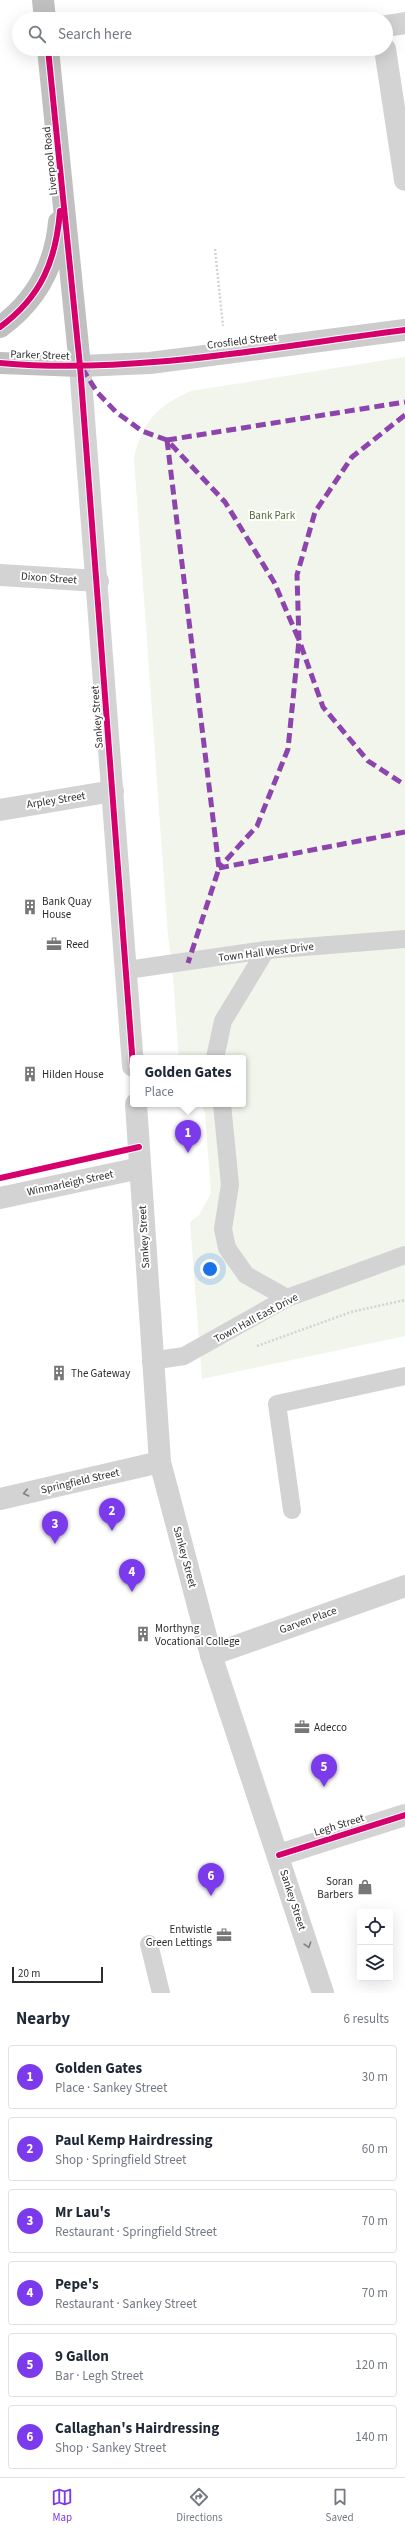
<!DOCTYPE html>
<html lang="en">
<head>
<meta charset="utf-8">
<style>
  :root { --surface:#fff; --page:#f2f2f3; --text:#1f2937; --muted:#747a83; --line:#e0e1e3; --accent:#7c3aed }
  body { margin:0; font-family:"Source Sans 3",sans-serif; background:var(--page); color:var(--text) }
  .controls { position:absolute; right:12px; bottom:12px; display:grid; overflow:hidden; border-radius:4px; box-shadow:0 4px 16px #0002 }
  .controls button { width:36px; height:36px; display:grid; place-items:center; padding:0; border:0; border-bottom:1px solid var(--line); background:var(--surface); color:var(--text); font:20px sans-serif }
  .scale { position:absolute; left:12px; bottom:10px; width:91px; box-sizing:border-box; padding-left:4px; border:2px solid #2e2e2e; border-top:0; font-size:11px; line-height:14px; white-space:nowrap; color:#2e2e2e; -webkit-text-stroke:3px #fff; paint-order:stroke }
  .you { position:absolute; left:210px; top:1269px; width:14px; height:14px; margin:-10px; border:3px solid #fff; border-radius:50%; background:#1a73e8; box-shadow:0 0 0 6px #1a73e833 }
  .badge { display:grid; place-items:center; width:26px; height:26px; border-radius:50%; background:var(--accent); color:#fff; font-size:13px; font-weight:700 }
  .pin { position:absolute; translate:-50% -33px; filter:drop-shadow(0 1px 2px #0008) }
  .pin::after { content:''; position:absolute; top:21px; width:14px; height:12px; background:inherit; clip-path:polygon(0 0,100% 0,50% 100%) }
  .popup { position:absolute; left:130px; top:1055px; width:116px; height:52px; box-sizing:border-box; display:grid; place-content:center; border-radius:4px; background:var(--surface); filter:drop-shadow(0 1px 3px #0005); font-size:13px; white-space:nowrap; color:var(--muted) }
  .popup b { font-size:15px; color:var(--text) }
  .popup::after { content:''; position:absolute; left:50%; top:100%; margin-left:-8px; border:8px solid transparent; border-top-color:var(--surface) }
  .list { margin:0; padding:0; list-style:none }
  h2 { display:flex; justify-content:space-between; align-items:center; height:52px; margin:0; padding:0 16px; font-size:17px }
  h2 small { font-size:13px; font-weight:400; color:var(--muted) }
  .list li { display:grid; grid-template-columns:26px 1fr auto; gap:12px; align-items:center; box-sizing:border-box; height:64px; margin:0 8px 8px; padding:0 8px; border:1px solid var(--line); border-radius:4px }
  .list b { display:block; font-size:15px; white-space:nowrap }
  .list p { margin:0; font-size:13px; white-space:nowrap; color:var(--muted) }
  .list em { font-size:13px; font-style:normal; color:var(--muted) }
  .icon { flex:none; width:22px; height:22px; fill:none; stroke:currentColor; stroke-width:2; stroke-linecap:round; stroke-linejoin:round }
  .map { position:relative; flex:none; width:405px; height:1993px; overflow:hidden }
  .search { position:absolute; background:var(--surface); box-shadow:0 4px 16px #0002; left:12px; right:12px; top:12px; height:44px; display:flex; align-items:center; gap:10px; box-sizing:border-box; padding:0 14px; border-radius:22px; color:var(--muted); font-size:15px }
  .sheet { height:484px; background:var(--surface) }
  nav { display:flex; justify-content:space-around; align-items:center; box-sizing:border-box; height:56px; border-top:1px solid var(--line); background:var(--surface); font-size:11px; color:var(--muted) }
  nav a { display:grid; justify-items:center; gap:2px }
  nav .on { color:var(--accent) }
  .map>svg:first-child { display:block }
  .park { fill:#f1f5eb }
  .lines { fill:none; stroke-linecap:round; stroke-linejoin:round }
  .path { stroke:#d3d3d3; stroke-width:2.5; stroke-dasharray:2 2; stroke-linecap:butt }
  .lane { stroke:#d3d3d3; stroke-width:18 }
  .street { stroke:#d3d3d3; stroke-width:22 }
  .secondary { stroke:#ccc; stroke-width:22 }
  .highway { stroke:#c0c0c0; stroke-width:22 }
  .quiet { stroke:#8e44ad; stroke-width:5; stroke-dasharray:10 5; stroke-linecap:butt }
  .cycleway-casing { stroke:#fff; stroke-width:8 }
  .cycleway { stroke:#d6006c; stroke-width:6 }
  .oneway { stroke:#808080 }
  .labels { text-anchor:middle; dominant-baseline:central; stroke-width:4; stroke-linejoin:round; paint-order:stroke }
  .street-label { font-size:11px; fill:#2e2e2e; stroke:#fff }
  .park-label { font-size:11px; fill:#546c39; stroke:#fff }
  .poi-label { font-size:11px; fill:#2e2e2e; stroke:#fff; text-anchor:start }
</style>
</head>
<body>
<div class="map">
<svg width="405" height="1993" viewBox="0 0 405 1993">
  <rect width="100%" height="100%" fill="#fff"/>
  <path class="park" d="M 405,357 L 405,1336 L 202,1379 L 190,1222 L 199,1215 L 211,1193 L 205,1113 L 201,1104 L 243,1104 L 243,1058 L 179,1058 C 175,1018 175,977 168,937 L 134,458 C 142,422 157,406 191,391 Z"/>
  <g class="lines">
    <g class="path">
      <path d="M 328,49 L 331,52"/>
      <path d="M 215,249 L 223,326"/>
      <path d="M 257,1346 L 351,1312 L 405,1300"/>
    </g>
    <g class="lane">
      <path d="M 127,970 L 266,950 L 405,939"/>
      <path d="M 215,1058 L 223,1021 L 266,950"/>
      <path d="M 222,1104 L 230,1185 L 223,1229 L 227,1248 L 246,1275 L 287,1298"/>
      <path d="M 151,1361 L 184,1356 L 287,1298 L 405,1255"/>
      <path d="M 292,1510 L 277,1404 L 405,1376"/>
      <path d="M 149,1944 L 161,1993"/>
    </g>
    <g class="street">
      <path d="M 386,26 L 405,23"/>
      <path d="M 385,49 L 405,180"/>
      <path d="M 80,366 L 133,1066"/>
      <path d="M 0,575 L 98,581"/>
      <path d="M 0,810 L 113,791"/>
      <path d="M 136,1104 L 160,1462 L 211,1655 L 323,1993"/>
      <path d="M 0,1198 L 140,1168"/>
      <path d="M 0,1499 L 160,1462"/>
      <path d="M 211,1655 L 405,1586"/>
      <path d="M 279,1855 L 405,1815"/>
    </g>
    <path class="secondary" d="M 80,366 L 150,363 L 405,330"/>
    <g class="highway">
      <path d="M 43,0 L 45,19"/>
      <path d="M 0,327 C 36,301 55,266 59,222"/>
      <path d="M 0,363 L 80,366 L 48,49"/>
    </g>
    <g class="quiet">
      <path d="M 82,368 L 97,392 L 116,412 L 142,431 L 167,440 L 225,502 L 274,582 L 299,640 L 288,749 L 257,826 L 219,868"/>
      <path d="M 405,415 L 352,457 L 315,512 L 297,575 L 299,640 L 323,707 L 368,761 L 405,785"/>
      <path d="M 167,440 L 219,868 L 188,963"/>
      <path d="M 167,440 L 405,402"/>
      <path d="M 219,868 L 405,832"/>
    </g>
    <g class="cycleway-casing">
      <g id="cycleway">
        <path d="M 48,49 L 80,366 L 133,1066"/>
        <path d="M 0,327 C 41,297 56,261 60,211"/>
        <path d="M 0,363 C 134,375 272,347 405,330"/>
        <path d="M 0,1178 L 139,1147"/>
        <path d="M 279,1855 L 405,1815"/>
      </g>
    </g>
    <use href="#cycleway" class="cycleway"/>
  </g>
  <defs><path id="oneway-chevron" d="M-2-3.5L2.5 0L-2 3.5" fill="none" stroke-width="1.6" stroke-linecap="round" stroke-linejoin="round"/></defs>
  <g class="oneway">
    <use href="#oneway-chevron" transform="translate(26 1493) rotate(167)"/>
    <use href="#oneway-chevron" transform="translate(308 1945) rotate(72)"/>
  </g>
  <defs>
    <g id="building-bare" transform="scale(1.2)"><path d="M-4-6H4V6H1V3H-1V6H-4ZM-2.5-4.3h1.7v1.8h-1.7ZM.8-4.3h1.7v1.8H.8ZM-2.5-1h1.7V.8h-1.7ZM.8-1h1.7V.8H.8Z" fill="#777" stroke="#fff" stroke-width="2.5" paint-order="stroke"/></g>
    <g id="office-bare" transform="scale(1.2)"><path d="M-6-3h4V-5.5h4V-3h4V5H-6ZM-1-4.5V-3h2v-1.5ZM-6 0V1H6V0Z" fill="#777" stroke="#fff" stroke-width="2.5" paint-order="stroke"/></g>
    <g id="shop-bare" transform="scale(1.2)"><path d="M-5-2.5h2.3a2.7 3.5 0 0 1 5.4 0H5L5.5 6h-11ZM-1.5-2.5h3a1.5 2.3 0 0 0-3 0Z" fill="#777" stroke="#fff" stroke-width="2.5" paint-order="stroke"/></g>
  </defs>
  <g fill-rule="evenodd">
    <use href="#building-bare" x="30" y="907"/>
    <use href="#office-bare" x="54" y="944"/>
    <use href="#building-bare" x="30" y="1074"/>
    <use href="#building-bare" x="59" y="1373"/>
    <use href="#building-bare" x="143" y="1634"/>
    <use href="#office-bare" x="302" y="1727"/>
    <use href="#shop-bare" x="365" y="1887"/>
    <use href="#office-bare" x="224" y="1935"/>
  </g>
  <g class="labels">
    <g class="street-label">
      <text transform="translate(50 161) rotate(-96)">Liverpool Road</text>
      <text transform="translate(242 341) rotate(-7)">Crosfield Street</text>
      <text transform="translate(40 355) rotate(2)">Parker Street</text>
      <text transform="translate(49 578) rotate(4)">Dixon Street</text>
      <text transform="translate(97 717) rotate(-94)">Sankey Street</text>
      <text transform="translate(56 800) rotate(-9)">Arpley Street</text>
      <text transform="translate(266 952) rotate(-7)">Town Hall West Drive</text>
      <text transform="translate(70 1183) rotate(-12)">Winmarleigh Street</text>
      <text transform="translate(144 1237) rotate(-93)">Sankey Street</text>
      <text transform="translate(256 1318) rotate(-28)">Town Hall East Drive</text>
      <text transform="translate(80 1481) rotate(-13)">Springfield Street</text>
      <text transform="translate(185 1557) rotate(75)">Sankey Street</text>
      <text transform="translate(308 1620) rotate(-20)">Garven Place</text>
      <text transform="translate(339 1825) rotate(-17)">Legh Street</text>
      <text transform="translate(293 1900) rotate(72)">Sankey Street</text>
    </g>
    <g class="park-label">
      <text x="272" y="515">Bank Park</text>
    </g>
    <g class="poi-label">
      <text x="42" y="901">Bank Quay<tspan x="42" dy="13">House</tspan></text>
      <text x="66" y="944">Reed</text>
      <text x="42" y="1074">Hilden House</text>
      <text x="71" y="1373">The Gateway</text>
      <text x="155" y="1628">Morthyng<tspan x="155" dy="13">Vocational College</tspan></text>
      <text x="314" y="1727">Adecco</text>
      <text x="353" y="1881" text-anchor="end">Soran<tspan x="353" dy="13">Barbers</tspan></text>
      <text x="212" y="1929" text-anchor="end">Entwistle<tspan x="212" dy="13">Green Lettings</tspan></text>
    </g>
  </g>
</svg>
<div class="controls">
<button><svg class="icon" aria-label="locate" viewBox="0 0 24 24"><circle cx="12" cy="12" r="6"/><path d="M12 2v4M12 18v4M2 12h4M18 12h4"/></svg></button>
<button><svg class="icon" aria-label="layers" viewBox="0 0 24 24"><path d="M12 4l9 5-9 5-9-5zM3 14l9 5 9-5"/></svg></button>
</div>
<div class="scale">20 m</div>
<div class="you"></div>
<div class="pin badge" style="left:188px;top:1153px">1</div>
<div class="popup"><b>Golden Gates</b>Place</div>
<div class="pin badge" style="left:112px;top:1531px">2</div>
<div class="pin badge" style="left:55px;top:1544px">3</div>
<div class="pin badge" style="left:132px;top:1592px">4</div>
<div class="pin badge" style="left:324px;top:1787px">5</div>
<div class="pin badge" style="left:211px;top:1896px">6</div>
<div class="search"><svg class="icon" aria-label="search" viewBox="0 0 24 24"><circle cx="10" cy="10" r="6"/><path d="M15 15l6 6"/></svg>Search here</div>
</div>
<section class="sheet">
<h2>Nearby<small>6 results</small></h2>
<ul class="list">
<li><span class="badge">1</span><div><b>Golden Gates</b><p>Place · Sankey Street</p></div><em>30 m</em></li>
<li><span class="badge">2</span><div><b>Paul Kemp Hairdressing</b><p>Shop · Springfield Street</p></div><em>60 m</em></li>
<li><span class="badge">3</span><div><b>Mr Lau's</b><p>Restaurant · Springfield Street</p></div><em>70 m</em></li>
<li><span class="badge">4</span><div><b>Pepe's</b><p>Restaurant · Sankey Street</p></div><em>70 m</em></li>
<li><span class="badge">5</span><div><b>9 Gallon</b><p>Bar · Legh Street</p></div><em>120 m</em></li>
<li><span class="badge">6</span><div><b>Callaghan's Hairdressing</b><p>Shop · Sankey Street</p></div><em>140 m</em></li>
</ul>
</section>
<nav>
<a class="on"><svg class="icon" aria-label="map" viewBox="0 0 24 24"><path d="M3 6l6-2 6 2 6-2v14l-6 2-6-2-6 2zM9 4v14M15 6v14"/></svg>Map</a>
<a><svg class="icon" aria-label="directions" viewBox="0 0 24 24"><path d="M12 3l9 9-9 9-9-9zM9 14v-3h6M13 9l2 2-2 2"/></svg>Directions</a>
<a><svg class="icon" aria-label="saved" viewBox="0 0 24 24"><path d="M7 4h10v16l-5-4-5 4z"/></svg>Saved</a>
</nav>
</body>
</html>
